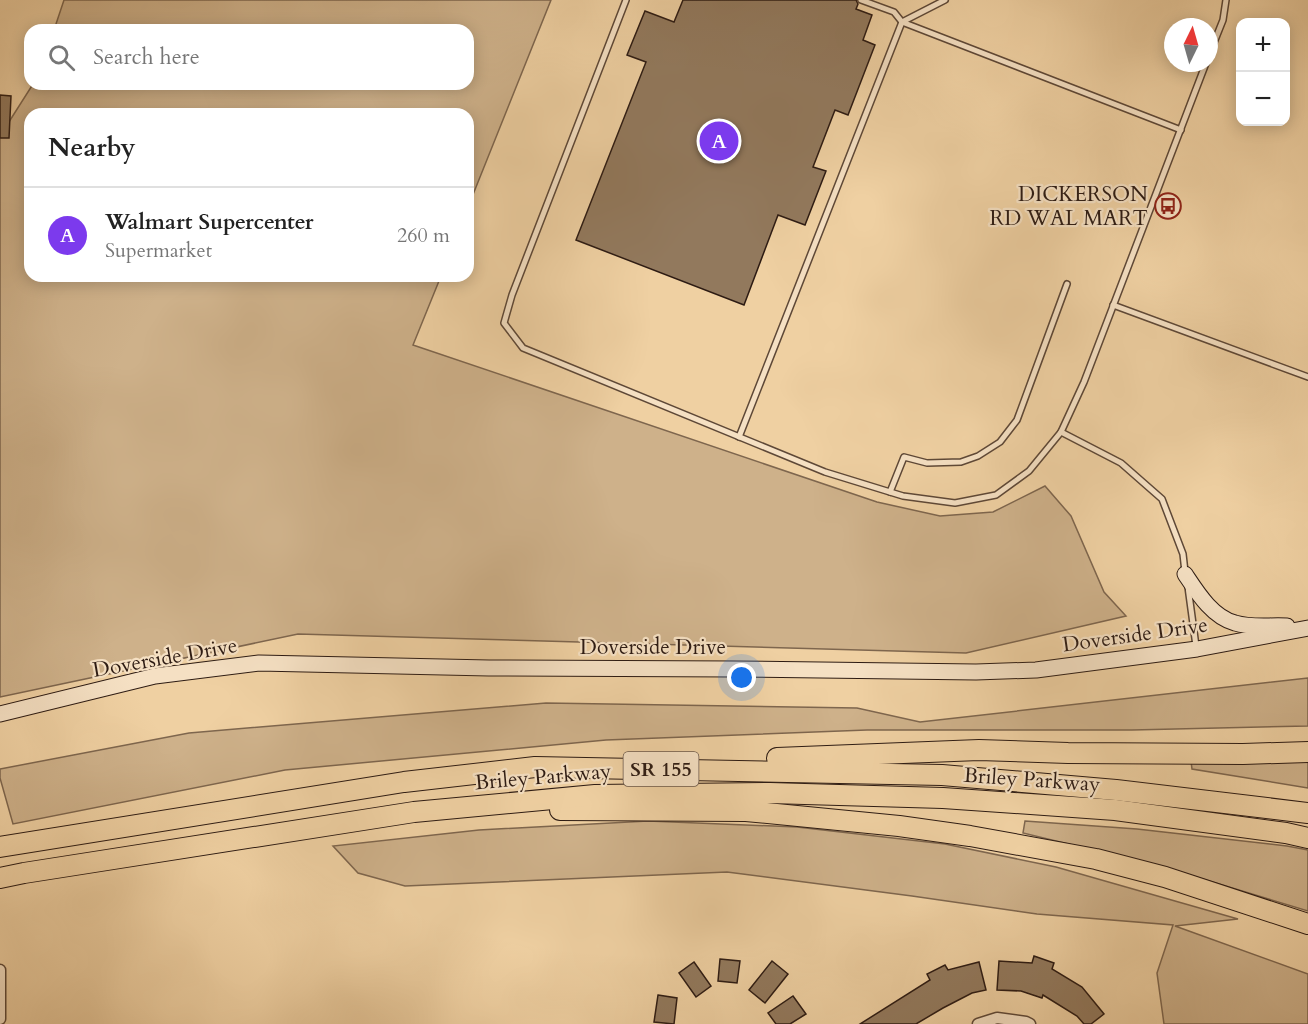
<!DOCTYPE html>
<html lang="en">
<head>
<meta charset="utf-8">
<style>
  :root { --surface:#fff; --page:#f6f6f6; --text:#222; --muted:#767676; --line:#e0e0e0; --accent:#7c3aed }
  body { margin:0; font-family:Cardo,serif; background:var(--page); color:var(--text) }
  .controls { position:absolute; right:18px; top:18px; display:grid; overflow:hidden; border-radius:12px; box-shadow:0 3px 15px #0003 }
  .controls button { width:54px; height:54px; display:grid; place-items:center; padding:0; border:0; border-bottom:2px solid var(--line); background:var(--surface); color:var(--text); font:30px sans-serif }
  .compass { position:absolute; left:1164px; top:18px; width:54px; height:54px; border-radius:50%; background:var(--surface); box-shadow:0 3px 15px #0003; rotate:5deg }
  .you { position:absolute; left:742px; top:678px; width:21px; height:21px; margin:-15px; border:4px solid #fff; border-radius:50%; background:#1a73e8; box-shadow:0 0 0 9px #1a73e833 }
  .badge { display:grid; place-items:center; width:39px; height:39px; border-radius:50%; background:var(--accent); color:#fff; font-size:20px; font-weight:700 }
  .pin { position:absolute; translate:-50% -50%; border:3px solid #fff; box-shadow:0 2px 6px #0006 }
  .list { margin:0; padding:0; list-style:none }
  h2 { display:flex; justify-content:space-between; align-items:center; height:78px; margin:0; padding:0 24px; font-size:26px }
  h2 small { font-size:20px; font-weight:400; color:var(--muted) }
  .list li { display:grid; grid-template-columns:39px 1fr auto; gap:18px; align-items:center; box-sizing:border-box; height:96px; padding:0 24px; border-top:2px solid var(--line) }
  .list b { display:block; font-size:22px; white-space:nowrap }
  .list p { margin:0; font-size:20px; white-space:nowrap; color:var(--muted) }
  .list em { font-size:20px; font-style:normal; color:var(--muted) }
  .icon { flex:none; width:33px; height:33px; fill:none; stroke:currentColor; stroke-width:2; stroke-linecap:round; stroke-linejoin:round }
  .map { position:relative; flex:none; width:1308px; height:1024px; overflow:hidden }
  .search { position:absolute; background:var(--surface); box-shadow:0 3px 15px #0003; left:24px; top:24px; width:450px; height:66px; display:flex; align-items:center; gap:15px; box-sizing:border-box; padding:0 21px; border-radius:18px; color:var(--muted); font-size:22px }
  .panel { position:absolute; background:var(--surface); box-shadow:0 3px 15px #0003; left:24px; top:108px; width:450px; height:174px; border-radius:18px }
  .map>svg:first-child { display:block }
  .green { fill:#ceb18a; stroke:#7e664e; stroke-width:1.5 }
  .building { fill:#92795d; stroke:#2d1b13; stroke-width:1.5 }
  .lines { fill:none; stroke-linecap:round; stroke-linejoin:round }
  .lane-casing { stroke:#5e4837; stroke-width:8 }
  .street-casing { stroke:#5e4837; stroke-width:13 }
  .secondary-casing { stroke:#2d1b13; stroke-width:17 }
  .highway-casing { stroke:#2d1b13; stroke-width:22 }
  .lane { stroke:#f5e0c3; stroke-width:5 }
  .street { stroke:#f5e0c3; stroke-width:10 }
  .secondary { stroke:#f5e0c3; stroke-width:15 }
  .highway { stroke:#efd0a2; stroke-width:20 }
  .labels { text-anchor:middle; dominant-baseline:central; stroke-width:4.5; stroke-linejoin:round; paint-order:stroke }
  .shield { fill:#f5e0c3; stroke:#695648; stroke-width:1.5 }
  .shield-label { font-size:20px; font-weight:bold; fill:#2d1b13 }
  .poi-label { font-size:21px; fill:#2d1b13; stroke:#f5e0c3; text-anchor:end }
  .street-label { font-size:21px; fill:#2d1b13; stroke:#f5e0c3 }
</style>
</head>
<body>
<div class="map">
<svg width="1308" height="1024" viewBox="0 0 1308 1024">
  <rect width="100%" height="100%" fill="#efd0a2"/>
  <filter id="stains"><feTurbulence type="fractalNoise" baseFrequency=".00333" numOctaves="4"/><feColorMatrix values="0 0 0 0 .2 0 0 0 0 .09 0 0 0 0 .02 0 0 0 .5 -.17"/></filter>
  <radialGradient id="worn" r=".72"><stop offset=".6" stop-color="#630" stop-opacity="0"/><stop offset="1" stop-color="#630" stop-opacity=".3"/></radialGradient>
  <g class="green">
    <path d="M 64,0 L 551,0 L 468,207 L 468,114 L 30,114 L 30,276 L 441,276 L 413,345 L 877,502 L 940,516 L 993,512 L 1045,486 L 1071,516 L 1104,592 L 1126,616 L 966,653 L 298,634 L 0,697 L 0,136 L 33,84 L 468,84 L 468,30 L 54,30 Z"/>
    <path d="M 1308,678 L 1308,726 L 1132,730 L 867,730 L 606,740 L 285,770 L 13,824 L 0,778 L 0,769 L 189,733 L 546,703 L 857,708 L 920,722 Z"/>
    <path d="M 1308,760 L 1308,788 L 1192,769 L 1191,761 Z"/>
    <path d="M 648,821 L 797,827 L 945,844 L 1056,867 L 1238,919 L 1175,926 L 1308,974 L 1308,1024 L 1164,1024 L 1157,973 L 1173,925 L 1037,914 L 912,896 L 727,872 L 405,886 L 358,873 L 333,846 L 479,830 Z"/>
    <path d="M 1025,821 L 1137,829 L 1287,846 L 1308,850 L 1308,911 L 1163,867 L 1023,833 Z"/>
  </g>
  <g class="building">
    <path d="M 683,0 L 856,0 L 858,4 L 856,9 L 872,15 L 863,40 L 875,45 L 848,115 L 835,110 L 813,167 L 826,171 L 805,225 L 778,215 L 744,305 L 576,240 L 646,62 L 627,55 L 645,11 L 674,22 Z"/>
    <path d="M 0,95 L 11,96 L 9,138 L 0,138 Z"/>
    <path d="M 1034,956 L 1054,963 L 1052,969 L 1082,987 L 1104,1014 L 1091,1024 L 1084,1024 L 1077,1016 L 1043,995 L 1042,998 L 1021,991 L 997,990 L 999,961 L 1032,963 Z"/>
    <path d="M 720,959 L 740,961 L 737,983 L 718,981 Z"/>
    <path d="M 772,961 L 788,974 L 765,1003 L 749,990 Z"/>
    <path d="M 694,962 L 711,986 L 696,997 L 679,973 Z"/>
    <path d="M 979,962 L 986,990 L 972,993 L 943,1008 L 916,1024 L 860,1024 L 930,980 L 927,974 L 945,965 L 948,970 Z"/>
    <path d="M 658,995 L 677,998 L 674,1024 L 654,1022 Z"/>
    <path d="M 793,996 L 806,1014 L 790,1024 L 776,1024 L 768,1013 Z"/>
  </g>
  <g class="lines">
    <g class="lane-casing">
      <g id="lane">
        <path d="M 626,0 L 512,295 L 504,323 L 523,348 L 825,472 L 903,496 L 955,503 L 996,495 L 1029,471 L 1061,432 L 1084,382 L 1206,63"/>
        <path d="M 861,0 L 894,12 L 902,22 L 1181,130"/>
        <path d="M 1209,55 L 1223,20 L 1226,0"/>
        <path d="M 1113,305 L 1308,377"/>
        <path d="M 1061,432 L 1121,463 L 1162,499 L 1183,554 L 1185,572"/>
        <path d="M 739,437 L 902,22 L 945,0"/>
        <path d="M 890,492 L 904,457 L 927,463 L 961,462 L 978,456 L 1000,442 L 1017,420 L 1067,284"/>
        <path d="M 1188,587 L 1196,646"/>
      </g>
    </g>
    <g class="street-casing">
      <g id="street">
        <path d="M 0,970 L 0,1019"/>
        <path d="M 978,1024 L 997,1018 L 1026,1022 L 1030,1024"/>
      </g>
    </g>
    <g class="secondary-casing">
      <g id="secondary">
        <path d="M 1185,574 C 1197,592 1212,617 1235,623 C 1251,628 1270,625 1287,626"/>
        <path d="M 0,714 L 155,676 L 259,663 L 489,668 L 734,669 L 976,672 L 1036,670 L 1197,649 L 1308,628"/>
      </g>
    </g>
    <g class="highway-casing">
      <g id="highway">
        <path d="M 777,758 L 979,750 L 1068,753 L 1243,754 L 1308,752"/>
        <path d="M 560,810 L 746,811 L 899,826 L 970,836 L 1096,859 L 1165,877 L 1308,924"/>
        <path d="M 0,847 L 404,782 L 535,767 L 942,775 L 1116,790 L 1308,813"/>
        <path d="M 0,878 L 24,873 L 414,812 L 595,795 L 770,793 L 943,798 L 1115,810 L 1286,833 L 1308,838"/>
      </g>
    </g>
    <use href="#lane" class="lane"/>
    <use href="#street" class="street"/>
    <use href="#secondary" class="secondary"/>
    <use href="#highway" class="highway"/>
  </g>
  <defs>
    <g id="bus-ring" transform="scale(1.35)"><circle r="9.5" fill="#f5e0c3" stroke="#8f2418" stroke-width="1.5"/><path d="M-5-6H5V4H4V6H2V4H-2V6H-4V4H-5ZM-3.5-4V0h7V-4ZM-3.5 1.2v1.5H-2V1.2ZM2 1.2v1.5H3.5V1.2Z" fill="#8f2418"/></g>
  </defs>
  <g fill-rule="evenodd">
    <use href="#bus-ring" x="1168" y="206"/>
  </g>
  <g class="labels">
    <rect class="shield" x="623.5" y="752" width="75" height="34" rx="4.5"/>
    <g class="shield-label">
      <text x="661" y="769">SR 155</text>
    </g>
    <g class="poi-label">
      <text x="1148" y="194">DICKERSON<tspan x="1148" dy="24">RD WAL MART</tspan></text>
    </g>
    <g class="street-label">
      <text transform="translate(1135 635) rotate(-8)">Doverside Drive</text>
      <text x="653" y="647">Doverside Drive</text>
      <text transform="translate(165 658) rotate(-10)">Doverside Drive</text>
      <text transform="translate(543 777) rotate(-5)">Briley Parkway</text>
      <text transform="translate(1032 780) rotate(4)">Briley Parkway</text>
    </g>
  </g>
  <rect width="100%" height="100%" filter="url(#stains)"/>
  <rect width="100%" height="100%" fill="url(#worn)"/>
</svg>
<div class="controls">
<button>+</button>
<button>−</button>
</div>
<svg class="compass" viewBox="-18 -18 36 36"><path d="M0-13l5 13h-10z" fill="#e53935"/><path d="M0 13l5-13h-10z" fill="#767676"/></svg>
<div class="you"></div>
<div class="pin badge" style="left:719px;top:141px">A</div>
<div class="search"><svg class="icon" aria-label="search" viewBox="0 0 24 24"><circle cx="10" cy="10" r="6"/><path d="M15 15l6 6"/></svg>Search here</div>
<section class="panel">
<h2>Nearby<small></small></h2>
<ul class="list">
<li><span class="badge">A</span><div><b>Walmart Supercenter</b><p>Supermarket</p></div><em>260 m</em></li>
</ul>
</section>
</div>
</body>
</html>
